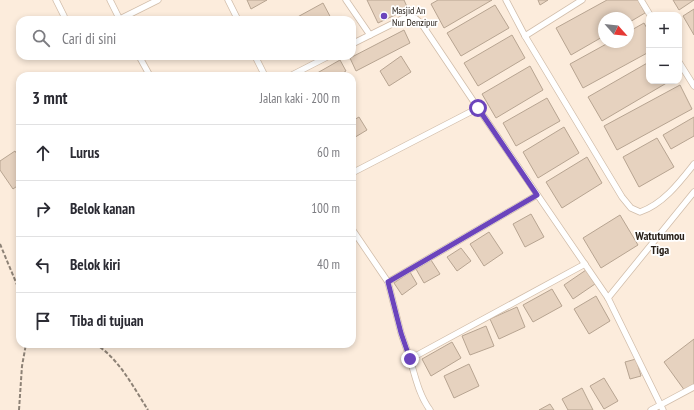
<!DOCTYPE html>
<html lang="id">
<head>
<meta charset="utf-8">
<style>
  :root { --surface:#fff; --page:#f2f2f3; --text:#2b2b33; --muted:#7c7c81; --line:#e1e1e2 }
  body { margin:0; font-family:"PT Sans Narrow",sans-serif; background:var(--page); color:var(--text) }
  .controls { position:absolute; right:12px; top:12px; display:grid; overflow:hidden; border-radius:8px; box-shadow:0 2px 6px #0003 }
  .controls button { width:36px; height:36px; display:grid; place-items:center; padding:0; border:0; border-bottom:1px solid var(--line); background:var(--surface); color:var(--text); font:20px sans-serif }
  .compass { position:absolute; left:598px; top:12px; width:36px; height:36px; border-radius:50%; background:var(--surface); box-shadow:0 2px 6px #0003; rotate:117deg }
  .stop { position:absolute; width:12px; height:12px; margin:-9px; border:3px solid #6b44bc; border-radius:50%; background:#fff }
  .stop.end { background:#6b44bc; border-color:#fff; box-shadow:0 1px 4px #0008 }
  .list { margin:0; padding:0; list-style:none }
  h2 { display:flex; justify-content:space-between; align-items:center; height:52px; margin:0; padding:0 16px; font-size:17px }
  h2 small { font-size:13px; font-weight:400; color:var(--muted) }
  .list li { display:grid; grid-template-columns:26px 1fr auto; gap:12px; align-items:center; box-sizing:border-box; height:56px; padding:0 16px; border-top:1px solid var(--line) }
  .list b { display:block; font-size:15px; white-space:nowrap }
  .list em { font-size:13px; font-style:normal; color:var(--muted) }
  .icon { flex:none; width:22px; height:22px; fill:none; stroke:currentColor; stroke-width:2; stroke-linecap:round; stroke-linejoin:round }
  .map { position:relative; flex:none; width:694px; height:410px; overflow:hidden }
  .search { position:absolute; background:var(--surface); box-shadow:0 2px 6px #0003; left:16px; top:16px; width:340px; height:44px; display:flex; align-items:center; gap:10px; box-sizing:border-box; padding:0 14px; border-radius:12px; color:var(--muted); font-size:15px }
  .panel { position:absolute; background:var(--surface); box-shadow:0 2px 6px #0003; left:16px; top:72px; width:340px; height:276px; border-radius:12px }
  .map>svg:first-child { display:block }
  .building { fill:#e6d2bf; stroke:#b7a491 }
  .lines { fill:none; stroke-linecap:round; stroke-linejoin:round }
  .service-casing { stroke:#d1bdaa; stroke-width:7 }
  .path { stroke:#8d8276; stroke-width:2; stroke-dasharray:4 2; stroke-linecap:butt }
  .service { stroke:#fff; stroke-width:5.5 }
  .route { stroke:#6b44bc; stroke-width:5 }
  .poi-dot { fill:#6b44bc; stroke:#fff; stroke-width:1.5 }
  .labels { text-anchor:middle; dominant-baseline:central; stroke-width:3.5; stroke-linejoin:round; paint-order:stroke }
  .poi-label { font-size:10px; fill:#282019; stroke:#fff; text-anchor:start }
  .quarter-label { font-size:12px; font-weight:bold; fill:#282019; stroke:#fff }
</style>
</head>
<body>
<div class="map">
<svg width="694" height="410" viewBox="0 0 694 410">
  <rect width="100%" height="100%" fill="#fcecdc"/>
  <g class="building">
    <path d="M 247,0 L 267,0 L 251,9 Z"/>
    <path d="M 367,0 L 404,0 L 408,9 L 378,23 Z"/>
    <path d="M 438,0 L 492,0 L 444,28 L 431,4 Z"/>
    <path d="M 538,0 L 548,0 L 540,5 Z"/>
    <path d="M 607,0 L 638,0 L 645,13 L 628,23 L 628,18 L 604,18 L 604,36 L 571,55 L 556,28 Z"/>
    <path d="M 673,0 L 694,0 L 679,10 Z"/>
    <path d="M 323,3 L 332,20 L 292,20 Z"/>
    <path d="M 495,5 L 509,28 L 461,56 L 447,33 Z"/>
    <path d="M 694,9 L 694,35 L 683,16 Z"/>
    <path d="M 644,23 L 649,32 L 649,52 L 583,88 L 570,64 L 610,42 L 628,42 L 628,32 Z"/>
    <path d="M 404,30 L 410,43 L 356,71 L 350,58 Z"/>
    <path d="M 512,35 L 525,58 L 478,86 L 464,63 Z"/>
    <path d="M 401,56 L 411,72 L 389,86 L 380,71 Z"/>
    <path d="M 340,60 L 346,71 L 338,76 L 312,76 Z"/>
    <path d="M 649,62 L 649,81 L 670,81 L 602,121 L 588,97 Z"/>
    <path d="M 530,66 L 543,90 L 496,118 L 482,94 Z"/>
    <path d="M 680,85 L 692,109 L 617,150 L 604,126 Z"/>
    <path d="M 547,98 L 560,121 L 516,146 L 503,123 Z"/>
    <path d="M 359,117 L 367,130 L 352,139 L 352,121 Z"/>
    <path d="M 694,117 L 694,136 L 671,149 L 663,135 Z"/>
    <path d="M 564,127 L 579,153 L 538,178 L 523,152 Z"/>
    <path d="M 657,138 L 674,167 L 639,187 L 623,157 Z"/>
    <path d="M 15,151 L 20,159 L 20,184 L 13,189 L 0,170 L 0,161 Z"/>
    <path d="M 587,157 L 602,183 L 562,208 L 546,182 Z"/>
    <path d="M 531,214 L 544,237 L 525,247 L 513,224 Z"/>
    <path d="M 620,215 L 638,245 L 601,268 L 583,238 Z"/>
    <path d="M 489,232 L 503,253 L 484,266 L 470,244 Z"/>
    <path d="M 461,248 L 471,261 L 457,271 L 447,257 Z"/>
    <path d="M 431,260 L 440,274 L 424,283 L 416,269 Z"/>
    <path d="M 586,270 L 595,284 L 573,299 L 564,285 Z"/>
    <path d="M 410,272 L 417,284 L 402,295 L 394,283 Z"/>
    <path d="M 552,289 L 562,306 L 533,322 L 523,305 Z"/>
    <path d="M 596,296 L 610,321 L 589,334 L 574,309 Z"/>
    <path d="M 517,307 L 525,327 L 499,339 L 490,319 Z"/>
    <path d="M 486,326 L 494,346 L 470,355 L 462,336 Z"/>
    <path d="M 694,339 L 694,385 L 685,391 L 664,362 Z"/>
    <path d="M 452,342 L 461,358 L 431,376 L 422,359 Z"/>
    <path d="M 636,359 L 641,376 L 630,379 L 625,362 Z"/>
    <path d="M 469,364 L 479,386 L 454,398 L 444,376 Z"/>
    <path d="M 604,378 L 618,401 L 604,409 L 590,386 Z"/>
    <path d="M 582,388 L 593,410 L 568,410 L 562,399 Z"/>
    <path d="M 550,404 L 554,410 L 539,410 Z"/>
  </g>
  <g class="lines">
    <g class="service-casing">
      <g id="service">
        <path d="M 56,0 L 64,16"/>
        <path d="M 110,0 L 120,20"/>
        <path d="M 228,0 L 238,20"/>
        <path d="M 346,0 L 370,35"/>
        <path d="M 506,0 L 525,36 L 622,197 L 631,208 L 640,212 C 663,204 679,183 694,164"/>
        <path d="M 641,0 L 650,15"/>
        <path d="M 120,19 L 158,0"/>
        <path d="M 525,36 L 582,0"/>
        <path d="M 352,44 L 406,17 L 415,18 L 421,23 L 478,108 L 608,298 L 663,410"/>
        <path d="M 139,56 L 150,76"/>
        <path d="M 255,56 L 265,76"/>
        <path d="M 679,62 L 694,86"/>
        <path d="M 290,76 L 329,56"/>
        <path d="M 352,173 L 478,108"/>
        <path d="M 352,229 L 388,282 L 401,333 L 410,359 L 585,264"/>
        <path d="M 388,282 L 537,195"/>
        <path d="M 608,298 L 694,192"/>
        <path d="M 410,359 C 415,376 419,395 430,410"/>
        <path d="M 651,410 L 694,387"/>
      </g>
    </g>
    <g class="path">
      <path d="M 0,244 L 20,292"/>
      <path d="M 95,344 C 118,357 134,388 148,410"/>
      <path d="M 19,410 L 22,366 L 26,344"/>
    </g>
    <use href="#service" class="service"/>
  </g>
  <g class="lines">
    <path class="route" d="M 410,359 L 401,333 L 388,282 L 537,195 L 478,108"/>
  </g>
  <circle class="poi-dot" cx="384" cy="16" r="4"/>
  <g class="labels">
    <g class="poi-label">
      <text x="392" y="10">Masjid An<tspan x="392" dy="12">Nur Denzipur</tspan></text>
    </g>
    <g class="quarter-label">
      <text x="660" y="235">Watutumou<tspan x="660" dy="14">Tiga</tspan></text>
    </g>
  </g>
</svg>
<div class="controls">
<button>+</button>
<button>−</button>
</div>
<svg class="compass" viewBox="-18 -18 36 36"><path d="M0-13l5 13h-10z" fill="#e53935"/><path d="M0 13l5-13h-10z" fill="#7c7c81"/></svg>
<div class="stop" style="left:478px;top:108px"></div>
<div class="stop end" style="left:410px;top:359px"></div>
<div class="search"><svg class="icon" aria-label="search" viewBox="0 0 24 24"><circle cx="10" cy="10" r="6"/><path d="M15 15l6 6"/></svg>Cari di sini</div>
<section class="panel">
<h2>3 mnt<small>Jalan kaki · 200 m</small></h2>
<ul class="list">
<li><svg class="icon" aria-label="ahead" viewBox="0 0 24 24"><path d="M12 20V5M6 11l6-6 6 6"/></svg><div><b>Lurus</b></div><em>60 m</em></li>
<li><svg class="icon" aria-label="right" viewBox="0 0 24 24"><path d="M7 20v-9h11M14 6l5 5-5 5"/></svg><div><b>Belok kanan</b></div><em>100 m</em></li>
<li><svg class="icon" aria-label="left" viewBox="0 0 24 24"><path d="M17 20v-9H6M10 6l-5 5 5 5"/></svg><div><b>Belok kiri</b></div><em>40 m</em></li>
<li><svg class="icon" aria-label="arrive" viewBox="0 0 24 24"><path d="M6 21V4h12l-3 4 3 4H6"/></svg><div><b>Tiba di tujuan</b></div></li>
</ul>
</section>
</div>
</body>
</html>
